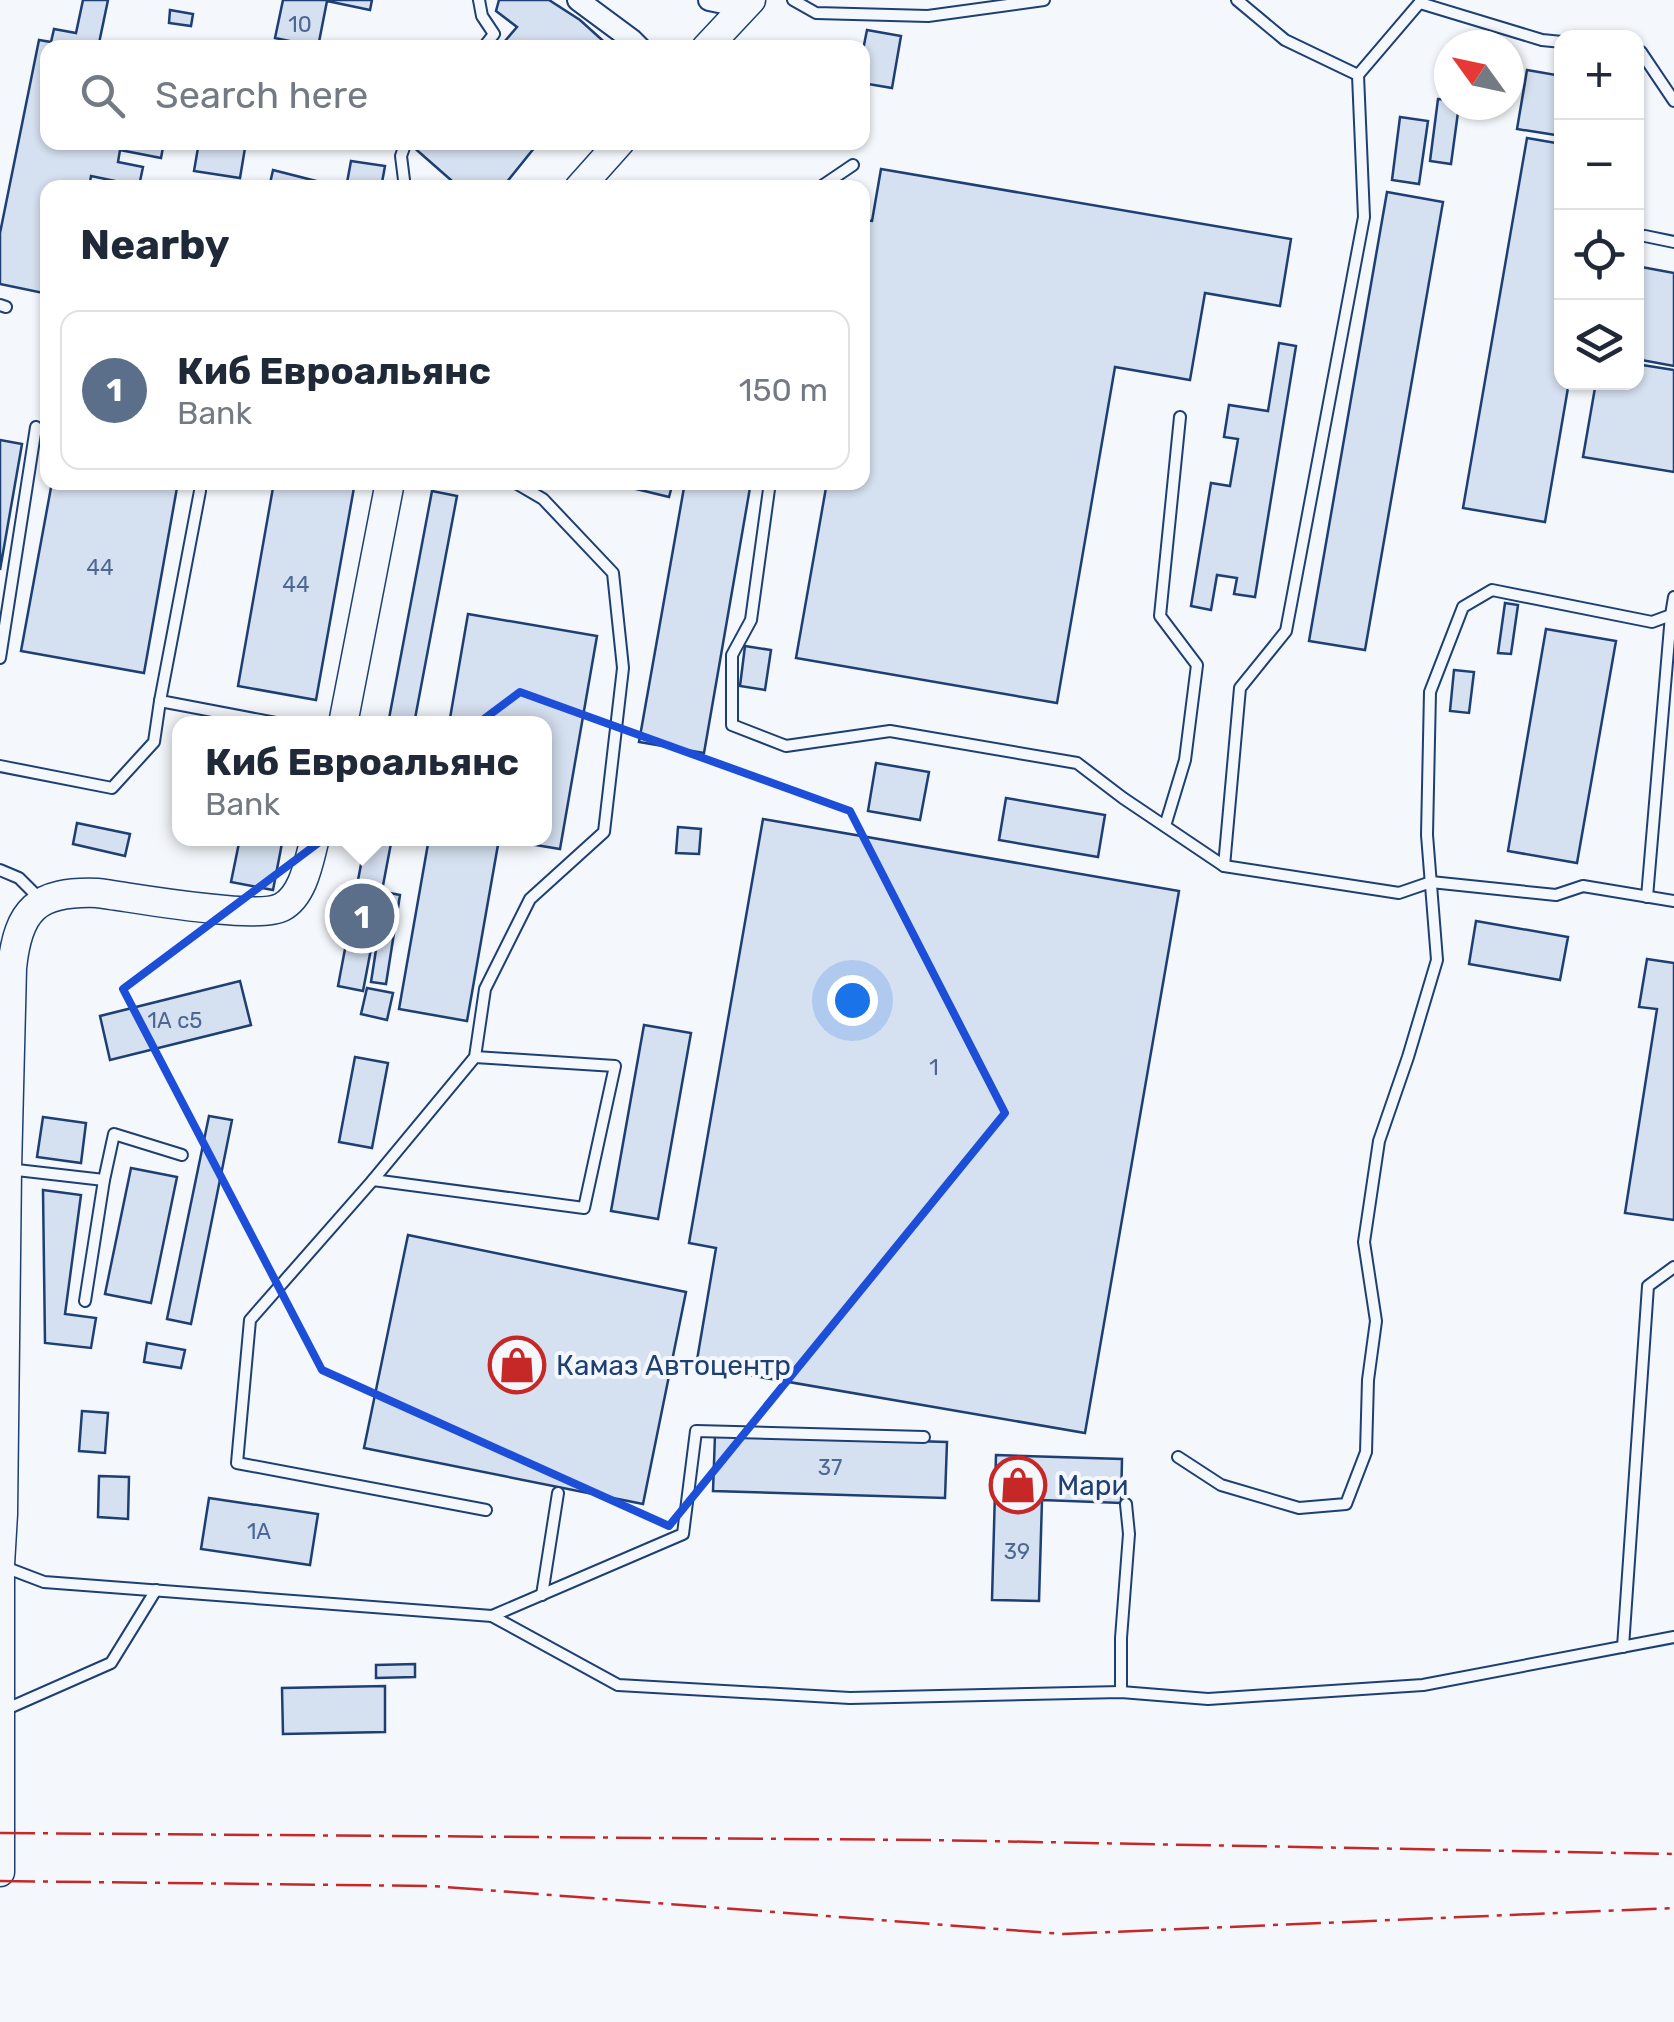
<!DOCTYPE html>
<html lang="en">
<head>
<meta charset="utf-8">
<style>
  :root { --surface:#fff; --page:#f2f2f3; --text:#1f2937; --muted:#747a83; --line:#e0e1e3; --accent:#c62828 }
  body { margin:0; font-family:Rubik,sans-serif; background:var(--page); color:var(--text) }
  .controls { position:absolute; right:30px; top:30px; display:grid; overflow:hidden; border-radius:20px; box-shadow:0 2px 8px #0004 }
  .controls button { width:90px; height:90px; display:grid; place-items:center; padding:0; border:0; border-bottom:2px solid var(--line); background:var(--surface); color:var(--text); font:50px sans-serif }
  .compass { position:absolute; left:1434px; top:30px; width:90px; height:90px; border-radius:50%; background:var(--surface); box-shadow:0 2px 8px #0004; rotate:303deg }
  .you { position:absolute; left:852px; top:1000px; width:35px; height:35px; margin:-25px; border:8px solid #fff; border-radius:50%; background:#1a73e8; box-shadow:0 0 0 15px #1a73e833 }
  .badge { display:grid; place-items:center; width:65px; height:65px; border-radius:50%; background:var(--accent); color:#fff; font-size:32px; font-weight:700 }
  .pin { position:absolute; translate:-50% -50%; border:5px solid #fff; box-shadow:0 2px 10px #0006 }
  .popup { position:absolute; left:172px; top:716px; width:380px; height:130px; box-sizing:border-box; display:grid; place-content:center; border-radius:20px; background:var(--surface); filter:drop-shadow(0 2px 8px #0005); font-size:32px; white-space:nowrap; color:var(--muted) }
  .popup b { font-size:38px; color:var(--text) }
  .popup::after { content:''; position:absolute; left:50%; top:100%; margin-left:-20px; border:20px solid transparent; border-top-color:var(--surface) }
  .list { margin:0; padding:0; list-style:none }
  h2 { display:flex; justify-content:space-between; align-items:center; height:130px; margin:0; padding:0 40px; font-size:42px }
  h2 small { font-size:32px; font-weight:400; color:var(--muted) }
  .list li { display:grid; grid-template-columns:65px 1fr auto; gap:30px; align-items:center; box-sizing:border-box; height:160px; margin:0 20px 20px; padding:0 20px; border:2px solid var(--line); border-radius:20px }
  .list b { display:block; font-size:38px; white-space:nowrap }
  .list p { margin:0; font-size:32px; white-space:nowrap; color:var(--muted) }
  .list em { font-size:32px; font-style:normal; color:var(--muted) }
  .icon { flex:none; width:55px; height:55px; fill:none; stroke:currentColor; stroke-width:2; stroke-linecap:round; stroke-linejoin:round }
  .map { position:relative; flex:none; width:1674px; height:2022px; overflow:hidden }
  .search { position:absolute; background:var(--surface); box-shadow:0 2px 8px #0004; left:40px; top:40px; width:830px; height:110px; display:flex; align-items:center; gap:25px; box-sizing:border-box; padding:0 35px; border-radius:20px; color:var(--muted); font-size:38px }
  .panel { position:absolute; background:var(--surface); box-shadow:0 2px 8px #0004; left:40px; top:180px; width:830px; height:310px; border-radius:20px }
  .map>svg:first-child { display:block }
  .building { fill:#d5e0f0; stroke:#1d3f73; stroke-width:2.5 }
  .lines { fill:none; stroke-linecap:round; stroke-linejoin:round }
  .lane-casing { stroke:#1d3f73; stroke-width:14 }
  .street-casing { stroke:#1d3f73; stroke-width:24 }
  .secondary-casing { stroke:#1d3f73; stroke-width:31 }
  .lane { stroke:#f4f7fb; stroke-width:10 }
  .street { stroke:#f4f7fb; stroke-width:20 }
  .secondary { stroke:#f4f7fb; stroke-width:28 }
  .power { stroke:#c62828; stroke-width:2.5; stroke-dasharray:35 8 5 8; stroke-linecap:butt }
  .marked { fill:none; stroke:#1d4ed8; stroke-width:8; stroke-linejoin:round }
  .labels { text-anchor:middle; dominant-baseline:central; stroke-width:8; stroke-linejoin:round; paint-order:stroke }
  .number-label { font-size:22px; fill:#4b6792 }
  .poi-label { font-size:28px; fill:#1d3f73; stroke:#f4f7fb; text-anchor:start }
</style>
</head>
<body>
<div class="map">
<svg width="1674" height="2022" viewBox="0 0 1674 2022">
  <rect width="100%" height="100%" fill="#f4f7fb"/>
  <g class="building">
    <path d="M 83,0 L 108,0 L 98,48 L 48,48 L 48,142 L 164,142 L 161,158 L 120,150 L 118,162 L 143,167 L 139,186 L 91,176 L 89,188 L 48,188 L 48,294 L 0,284 L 0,233 L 39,40 L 51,42 L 54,29 L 76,33 Z"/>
    <path d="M 283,0 L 372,0 L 370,10 L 327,1 L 318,47 L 275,38 Z"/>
    <path d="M 499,0 L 549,0 L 580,20 L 611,48 L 499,48 L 517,27 L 496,11 Z"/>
    <path d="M 170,10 L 193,14 L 191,26 L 169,23 Z"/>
    <path d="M 867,30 L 901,36 L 892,88 L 862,83 L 862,55 Z"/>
    <path d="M 1527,70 L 1562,76 L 1562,136 L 1517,129 Z"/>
    <path d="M 1438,99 L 1449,100 L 1449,105 L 1459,105 L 1451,164 L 1430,161 Z"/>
    <path d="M 1400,117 L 1428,121 L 1419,184 L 1392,180 Z"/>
    <path d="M 1527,138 L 1562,144 L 1562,382 L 1569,382 L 1545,522 L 1463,508 Z"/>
    <path d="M 199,142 L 246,142 L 240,178 L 194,171 Z"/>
    <path d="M 413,142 L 539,142 L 502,188 L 460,188 L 411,145 Z"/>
    <path d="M 351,161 L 385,166 L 381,188 L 346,188 Z"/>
    <path d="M 881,169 L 1291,239 L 1280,306 L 1205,293 L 1190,380 L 1115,367 L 1057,703 L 796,658 L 827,482 L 862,482 L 862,220 L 872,221 Z"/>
    <path d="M 273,170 L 320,182 L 319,188 L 269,188 Z"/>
    <path d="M 1387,192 L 1443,202 L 1365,650 L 1309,641 Z"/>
    <path d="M 1636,266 L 1674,273 L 1674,366 L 1636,359 Z"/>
    <path d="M 1279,343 L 1296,346 L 1255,597 L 1234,594 L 1237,578 L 1217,575 L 1211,610 L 1191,606 L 1211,483 L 1230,486 L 1238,439 L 1224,437 L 1229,405 L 1268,411 Z"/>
    <path d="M 1636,364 L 1674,370 L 1674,472 L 1583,457 L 1596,382 L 1636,382 Z"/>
    <path d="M 0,440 L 22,444 L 0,570 Z"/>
    <path d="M 52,482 L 178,482 L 144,673 L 21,651 Z"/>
    <path d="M 274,482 L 355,482 L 316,700 L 238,686 Z"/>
    <path d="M 629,482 L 673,482 L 669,497 L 628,487 Z"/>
    <path d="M 685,482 L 751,482 L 704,753 L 639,742 Z"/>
    <path d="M 432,491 L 457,496 L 414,724 L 388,724 Z"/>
    <path d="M 1505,603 L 1518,605 L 1511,654 L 1498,653 Z"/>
    <path d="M 468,614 L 597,636 L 560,849 L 499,839 L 467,1021 L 399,1009 L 429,838 L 544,838 L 544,724 L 449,724 Z"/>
    <path d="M 1546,629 L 1616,641 L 1577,863 L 1508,851 Z"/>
    <path d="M 745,646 L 771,650 L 765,690 L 740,686 Z"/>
    <path d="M 1454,670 L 1474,672 L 1469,713 L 1450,711 Z"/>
    <path d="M 876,763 L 929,772 L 920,820 L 868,811 Z"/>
    <path d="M 1006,798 L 1105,815 L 1098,857 L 999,840 Z"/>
    <path d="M 763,819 L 1179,891 L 1085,1433 L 696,1366 L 716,1248 L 689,1243 Z"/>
    <path d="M 77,823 L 130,834 L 125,856 L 73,844 Z"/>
    <path d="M 678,827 L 701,829 L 699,854 L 676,853 Z"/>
    <path d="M 240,838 L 283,838 L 273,890 L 231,882 Z"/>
    <path d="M 366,838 L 392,838 L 363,991 L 338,986 Z"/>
    <path d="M 385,892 L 400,895 L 386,984 L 371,982 Z"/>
    <path d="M 1476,921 L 1568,937 L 1560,980 L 1469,964 Z"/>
    <path d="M 1647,959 L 1674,963 L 1674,1220 L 1625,1213 L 1657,1009 L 1639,1007 Z"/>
    <path d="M 240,981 L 251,1025 L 110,1060 L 100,1016 Z"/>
    <path d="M 367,988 L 393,993 L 387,1020 L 361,1014 Z"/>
    <path d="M 644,1025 L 691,1033 L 658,1219 L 611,1211 Z"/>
    <path d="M 355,1057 L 388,1063 L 372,1148 L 339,1142 Z"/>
    <path d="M 209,1116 L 232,1120 L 191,1324 L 167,1319 Z"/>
    <path d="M 43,1117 L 86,1123 L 81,1163 L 37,1157 Z"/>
    <path d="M 131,1168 L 177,1177 L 151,1303 L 105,1294 Z"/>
    <path d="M 43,1190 L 81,1195 L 65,1314 L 96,1318 L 91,1348 L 45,1343 Z"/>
    <path d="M 408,1235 L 686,1292 L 643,1504 L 364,1448 Z"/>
    <path d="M 147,1343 L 185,1350 L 181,1368 L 144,1362 Z"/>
    <path d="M 82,1411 L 108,1413 L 105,1453 L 79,1451 Z"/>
    <path d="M 715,1435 L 947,1442 L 945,1498 L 713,1491 Z"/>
    <path d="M 996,1455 L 1122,1459 L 1121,1503 L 1042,1500 L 1039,1601 L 992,1600 Z"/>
    <path d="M 99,1476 L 129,1477 L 128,1519 L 98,1517 Z"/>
    <path d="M 209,1498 L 318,1514 L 310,1565 L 201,1549 Z"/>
    <path d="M 415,1664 L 415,1677 L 376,1678 L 376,1665 Z"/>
    <path d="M 385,1686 L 385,1732 L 283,1734 L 282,1688 Z"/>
  </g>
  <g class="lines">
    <g class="lane-casing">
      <g id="lane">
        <path d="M 479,0 L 482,16 L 494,34 L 483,48"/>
        <path d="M 793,0 L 816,13 L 928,16 L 1044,0"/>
        <path d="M 1420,3 L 1542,40 L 1562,42"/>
        <path d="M 1636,52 L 1641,52 L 1674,101"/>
        <path d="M 1358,75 L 1422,0"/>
        <path d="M 405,188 L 401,156 L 406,142"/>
        <path d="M 819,188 L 853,165"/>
        <path d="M 1645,236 L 1674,242"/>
        <path d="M 0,305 L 6,307"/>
        <path d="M 770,482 L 751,620 L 732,655 L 732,725 L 786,746 L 890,731 L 1077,763 L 1123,798 L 1224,866 L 1399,893 L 1431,882 L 1556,895 L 1583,886 L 1674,901"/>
        <path d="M 200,491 L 160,701 L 281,724"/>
        <path d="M 0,658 L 36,427"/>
        <path d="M 0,766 L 112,788 L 154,742 L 160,701"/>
        <path d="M 1165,826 L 1185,760 L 1197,665 L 1160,616 L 1180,417"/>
        <path d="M 1224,866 L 1240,688 L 1286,631 L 1364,217 L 1358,75 L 1285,40 L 1237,0"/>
        <path d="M 0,870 L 19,878 L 42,901"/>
        <path d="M 1647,897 L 1671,615"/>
        <path d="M 8,1169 L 104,1180 L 85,1301"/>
        <path d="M 104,1180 L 114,1134 L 182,1155"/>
        <path d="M 373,1180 L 584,1208 L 615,1066 L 475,1057"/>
        <path d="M 1178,1457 L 1221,1485 L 1299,1508 L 1346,1504 L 1366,1452 L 1368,1380 L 1376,1321 L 1364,1242 L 1379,1141 L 1408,1057 L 1437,960 L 1427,835 L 1430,692 L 1463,607 L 1492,590 L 1652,622 L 1671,615 L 1674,597"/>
        <path d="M 486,1510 L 237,1463 L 250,1320 L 373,1180 L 475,1057 L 485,989 L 530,899 L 604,832 L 623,668 L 613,573 L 543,499 L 514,482"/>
        <path d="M 2,1566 L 44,1582 L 492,1616 L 618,1685 L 850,1698 L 1121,1692 L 1208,1699 L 1423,1685 L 1674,1637"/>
        <path d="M 542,1595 L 558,1493"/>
        <path d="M 492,1616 L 683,1534 L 696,1431 L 924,1437"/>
        <path d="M 1623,1647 L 1648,1286 L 1674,1267"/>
        <path d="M 1121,1692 L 1121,1638 L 1129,1534 L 1126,1504"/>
        <path d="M 2,1711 L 111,1663 L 156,1590"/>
      </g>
    </g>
    <g class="street-casing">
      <g id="street">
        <path d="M 578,0 L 632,40 L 640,48"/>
        <path d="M 709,0 L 743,7"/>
      </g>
    </g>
    <g class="secondary-casing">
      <g id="secondary">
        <path d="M 706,48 L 751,0"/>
        <path d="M 579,188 L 620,142"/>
        <path d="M 343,724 L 390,482"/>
        <path d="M 0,1872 L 0,1565 L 3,1514 L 7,1169 L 12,968 C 18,909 37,891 97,893 C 131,897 257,921 282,907 C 304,895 309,860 315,838"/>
      </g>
    </g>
    <use href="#lane" class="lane"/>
    <use href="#street" class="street"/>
    <use href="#secondary" class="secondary"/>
    <g class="power">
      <path d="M 0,1833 L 930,1840 L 1674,1854"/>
      <path d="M 0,1881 L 433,1886 L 1063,1934 L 1674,1908"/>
    </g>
  </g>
  <path class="marked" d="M 520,692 L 850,811 L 1005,1113 L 669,1526 L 322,1370 L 123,989 Z"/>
  <defs>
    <g id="shop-ring" transform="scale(2.875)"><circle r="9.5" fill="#f4f7fb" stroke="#c62828" stroke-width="1.5"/><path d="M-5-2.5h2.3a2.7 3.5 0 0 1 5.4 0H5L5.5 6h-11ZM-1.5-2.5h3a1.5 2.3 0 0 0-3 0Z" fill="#c62828"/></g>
  </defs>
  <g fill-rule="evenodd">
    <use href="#shop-ring" x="517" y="1365"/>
    <use href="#shop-ring" x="1018" y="1485"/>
  </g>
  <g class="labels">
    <g class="number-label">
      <text x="300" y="24">10</text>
      <text x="100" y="567">44</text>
      <text x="296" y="584">44</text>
      <text x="175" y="1020">1А с5</text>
      <text x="934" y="1067">1</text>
      <text x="830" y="1467">37</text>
      <text x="259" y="1531">1А</text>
      <text x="1017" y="1551">39</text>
    </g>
    <g class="poi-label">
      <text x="556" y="1365">Камаз Автоцентр</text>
      <text x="1057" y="1485">Мари</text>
    </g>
  </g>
</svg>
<div class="controls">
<button>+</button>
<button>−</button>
<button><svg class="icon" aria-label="locate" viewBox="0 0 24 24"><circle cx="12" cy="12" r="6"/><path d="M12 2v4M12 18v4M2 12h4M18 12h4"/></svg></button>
<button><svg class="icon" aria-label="layers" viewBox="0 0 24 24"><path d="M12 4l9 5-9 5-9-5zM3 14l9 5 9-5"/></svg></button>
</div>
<svg class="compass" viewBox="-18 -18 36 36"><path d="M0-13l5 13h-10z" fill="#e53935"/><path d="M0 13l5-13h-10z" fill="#747a83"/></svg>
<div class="you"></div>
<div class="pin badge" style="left:362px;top:916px;background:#5c6f8a">1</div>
<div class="popup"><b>Киб Евроальянс</b>Bank</div>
<div class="search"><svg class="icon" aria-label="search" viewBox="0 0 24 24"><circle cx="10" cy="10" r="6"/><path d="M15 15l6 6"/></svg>Search here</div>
<section class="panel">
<h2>Nearby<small></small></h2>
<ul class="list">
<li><span class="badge" style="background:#5c6f8a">1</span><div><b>Киб Евроальянс</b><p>Bank</p></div><em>150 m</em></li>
</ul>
</section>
</div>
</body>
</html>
